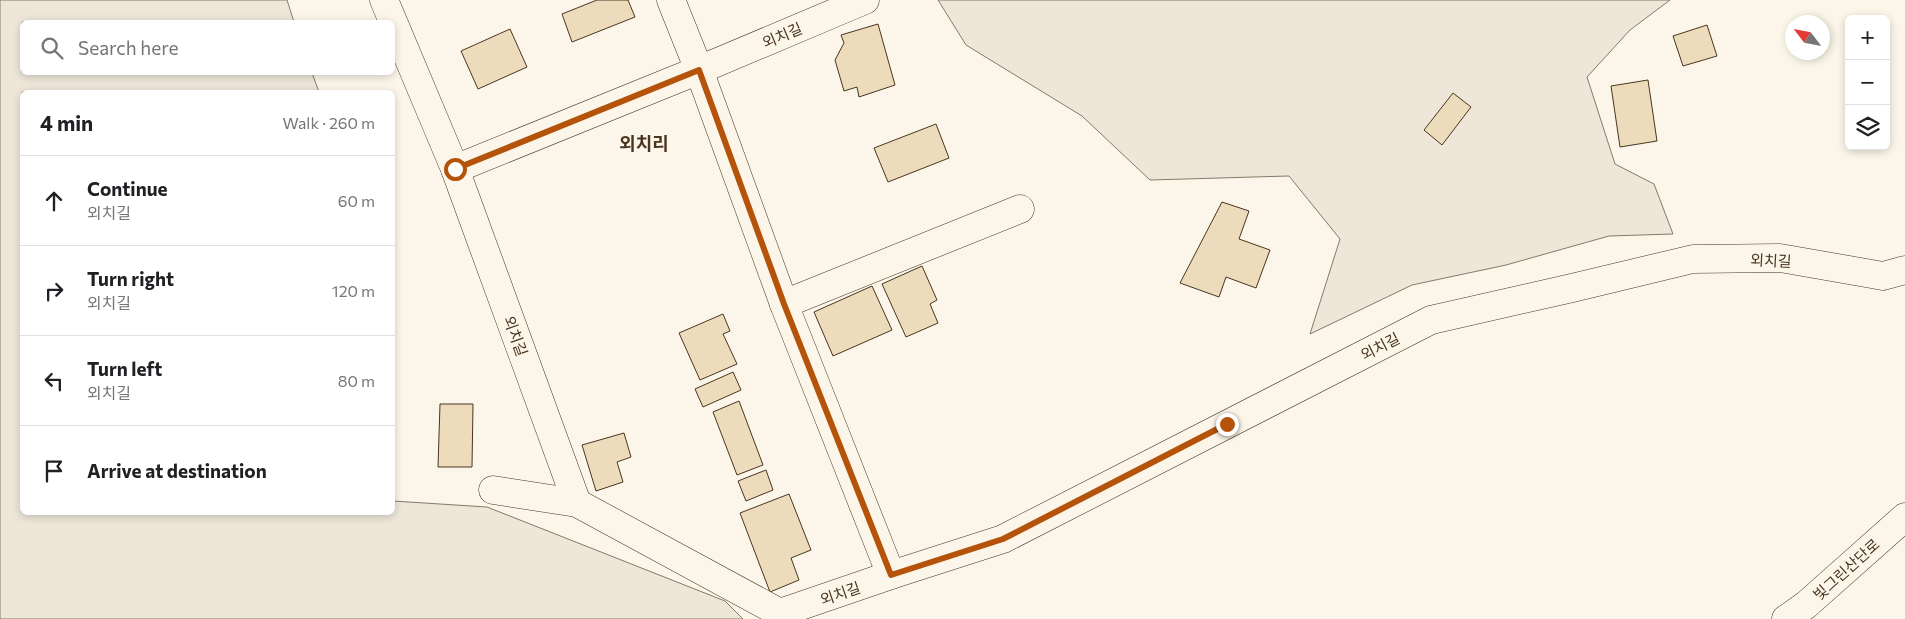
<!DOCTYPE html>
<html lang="en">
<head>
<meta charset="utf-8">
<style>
  :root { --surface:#fff; --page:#f2f2f2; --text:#202124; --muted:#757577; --line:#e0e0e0 }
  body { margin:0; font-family:Commissioner,"Noto Sans KR",sans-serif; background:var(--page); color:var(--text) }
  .controls { position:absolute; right:15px; top:15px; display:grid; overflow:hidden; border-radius:8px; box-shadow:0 2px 8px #0003 }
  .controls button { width:45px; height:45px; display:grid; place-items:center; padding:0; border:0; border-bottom:1px solid var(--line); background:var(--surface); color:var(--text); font:25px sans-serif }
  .compass { position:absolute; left:1785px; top:15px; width:45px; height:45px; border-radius:50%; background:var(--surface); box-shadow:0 2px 8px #0003; rotate:302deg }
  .stop { position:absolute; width:15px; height:15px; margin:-11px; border:4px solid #b45309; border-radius:50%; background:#fff }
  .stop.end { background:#b45309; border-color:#fff; box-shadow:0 1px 5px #0008 }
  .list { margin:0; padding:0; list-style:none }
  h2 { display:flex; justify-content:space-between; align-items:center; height:65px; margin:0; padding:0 20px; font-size:21px }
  h2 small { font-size:16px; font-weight:400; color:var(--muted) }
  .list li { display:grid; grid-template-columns:32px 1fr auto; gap:15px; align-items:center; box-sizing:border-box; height:90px; padding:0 20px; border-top:1px solid var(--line) }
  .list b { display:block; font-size:19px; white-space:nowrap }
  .list p { margin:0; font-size:16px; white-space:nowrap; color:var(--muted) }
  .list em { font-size:16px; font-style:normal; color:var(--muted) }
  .icon { flex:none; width:28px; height:28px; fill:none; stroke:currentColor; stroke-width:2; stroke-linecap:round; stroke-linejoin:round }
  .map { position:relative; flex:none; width:1905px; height:619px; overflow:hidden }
  .search { position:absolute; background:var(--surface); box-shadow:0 2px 8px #0003; left:20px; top:20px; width:375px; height:55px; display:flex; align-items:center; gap:12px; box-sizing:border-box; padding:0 18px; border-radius:8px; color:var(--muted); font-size:19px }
  .panel { position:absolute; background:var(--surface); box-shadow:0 2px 8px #0003; left:20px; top:90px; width:375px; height:425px; border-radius:8px }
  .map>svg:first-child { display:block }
  .green { fill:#ede6d9; stroke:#887966 }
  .building { fill:#ecdcbc; stroke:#4a3520 }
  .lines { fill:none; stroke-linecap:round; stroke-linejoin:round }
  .minor-casing { stroke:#4a3520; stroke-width:29 }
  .minor { stroke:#fbf6e9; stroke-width:28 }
  .route { stroke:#b45309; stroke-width:6 }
  .labels { text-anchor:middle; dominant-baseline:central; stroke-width:4; stroke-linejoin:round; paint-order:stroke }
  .street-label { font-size:15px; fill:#4a3520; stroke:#fbf6e9 }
  .quarter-label { font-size:18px; font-weight:bold; fill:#4a3520; stroke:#fbf6e9 }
</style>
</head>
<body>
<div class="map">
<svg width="1905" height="619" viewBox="0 0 1905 619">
  <rect width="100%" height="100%" fill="#fbf6e9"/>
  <g class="green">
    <path d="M 0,0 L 287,0 L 294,22 L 22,22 L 22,72 L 312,73 L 319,92 L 22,92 L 22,512 L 392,512 L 393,501 L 487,507 L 725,601 L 743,619 L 0,619 Z"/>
    <path d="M 938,0 L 1670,0 L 1630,30 L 1587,77 L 1615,164 L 1654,184 L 1673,234 L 1609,236 L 1506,265 L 1412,285 L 1310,334 L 1340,239 L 1289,176 L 1150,180 L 1082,116 L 966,45 Z"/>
  </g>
  <g class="building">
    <path d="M 597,0 L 628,0 L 635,17 L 572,42 L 562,14 Z"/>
    <path d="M 878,24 L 895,85 L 859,97 L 857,87 L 844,91 L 835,60 L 844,43 L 841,35 Z"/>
    <path d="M 1707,25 L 1717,56 L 1683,66 L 1673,36 Z"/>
    <path d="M 510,29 L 527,67 L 478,89 L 461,51 Z"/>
    <path d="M 1648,80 L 1657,141 L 1620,147 L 1611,86 Z"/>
    <path d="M 1453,93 L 1471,107 L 1442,145 L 1424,130 Z"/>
    <path d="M 936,124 L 949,158 L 888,182 L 874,148 Z"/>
    <path d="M 1222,202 L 1249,211 L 1239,239 L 1270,250 L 1256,288 L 1226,277 L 1219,297 L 1180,283 Z"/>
    <path d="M 922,266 L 937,300 L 930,304 L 938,323 L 906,337 L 882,284 Z"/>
    <path d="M 872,286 L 892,330 L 833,356 L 814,312 Z"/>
    <path d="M 723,314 L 730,331 L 723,334 L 737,364 L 700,380 L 679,333 Z"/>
    <path d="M 733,372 L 741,390 L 703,407 L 695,389 Z"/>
    <path d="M 739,401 L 763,465 L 737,475 L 713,412 Z"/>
    <path d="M 440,404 L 473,404 L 472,467 L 438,467 Z"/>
    <path d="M 624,433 L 631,457 L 617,462 L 623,482 L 596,491 L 582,445 Z"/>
    <path d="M 766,470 L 773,490 L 746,501 L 738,481 Z"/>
    <path d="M 789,494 L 811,550 L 791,558 L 799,580 L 770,592 L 740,513 Z"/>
  </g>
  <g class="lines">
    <g class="minor-casing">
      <g id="minor">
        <path d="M 384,0 L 455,169"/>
        <path d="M 671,0 L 699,70 L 784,304 L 891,575 L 1003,539 L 1431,320 L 1572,288 L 1693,259 L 1780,258 L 1883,276 L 1905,270"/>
        <path d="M 784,304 L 1020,209"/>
        <path d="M 493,490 L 577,503 L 455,169 L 699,70 L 865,0"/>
        <path d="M 577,503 L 780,613 L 891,575"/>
        <path d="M 1786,619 L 1806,605 L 1905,517"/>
      </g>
    </g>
    <use href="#minor" class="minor"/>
  </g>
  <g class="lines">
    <path class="route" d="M 455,169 L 699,70 L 784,304 L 891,575 L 1003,539 L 1227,424"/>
  </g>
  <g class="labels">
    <g class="street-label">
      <text transform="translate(782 35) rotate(-23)">외치길</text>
      <text transform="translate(1771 260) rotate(3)">외치길</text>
      <text transform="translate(516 336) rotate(70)">외치길</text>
      <text transform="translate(1380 346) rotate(-27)">외치길</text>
      <text transform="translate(1846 569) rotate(-42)">빛그린산단로</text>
      <text transform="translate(840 593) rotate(-19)">외치길</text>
    </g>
    <g class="quarter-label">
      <text x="644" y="143">외치리</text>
    </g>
  </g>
</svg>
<div class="controls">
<button>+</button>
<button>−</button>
<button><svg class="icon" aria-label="layers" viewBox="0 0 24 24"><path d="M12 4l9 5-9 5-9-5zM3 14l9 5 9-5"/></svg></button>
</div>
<svg class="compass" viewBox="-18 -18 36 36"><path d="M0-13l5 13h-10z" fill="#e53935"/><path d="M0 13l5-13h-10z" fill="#757577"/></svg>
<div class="stop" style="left:455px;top:169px"></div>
<div class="stop end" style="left:1227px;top:424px"></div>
<div class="search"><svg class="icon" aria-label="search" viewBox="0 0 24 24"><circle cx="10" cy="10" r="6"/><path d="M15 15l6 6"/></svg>Search here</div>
<section class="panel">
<h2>4 min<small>Walk · 260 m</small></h2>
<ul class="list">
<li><svg class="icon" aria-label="ahead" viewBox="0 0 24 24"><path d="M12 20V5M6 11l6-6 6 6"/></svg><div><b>Continue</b><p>외치길</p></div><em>60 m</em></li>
<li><svg class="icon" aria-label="right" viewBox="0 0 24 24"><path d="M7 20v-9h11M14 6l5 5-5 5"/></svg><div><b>Turn right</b><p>외치길</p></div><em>120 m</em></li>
<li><svg class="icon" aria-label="left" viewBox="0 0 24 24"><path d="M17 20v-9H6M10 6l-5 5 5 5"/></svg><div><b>Turn left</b><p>외치길</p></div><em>80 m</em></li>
<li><svg class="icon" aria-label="arrive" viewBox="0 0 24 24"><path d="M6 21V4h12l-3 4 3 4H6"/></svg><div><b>Arrive at destination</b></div></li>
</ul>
</section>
</div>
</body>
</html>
